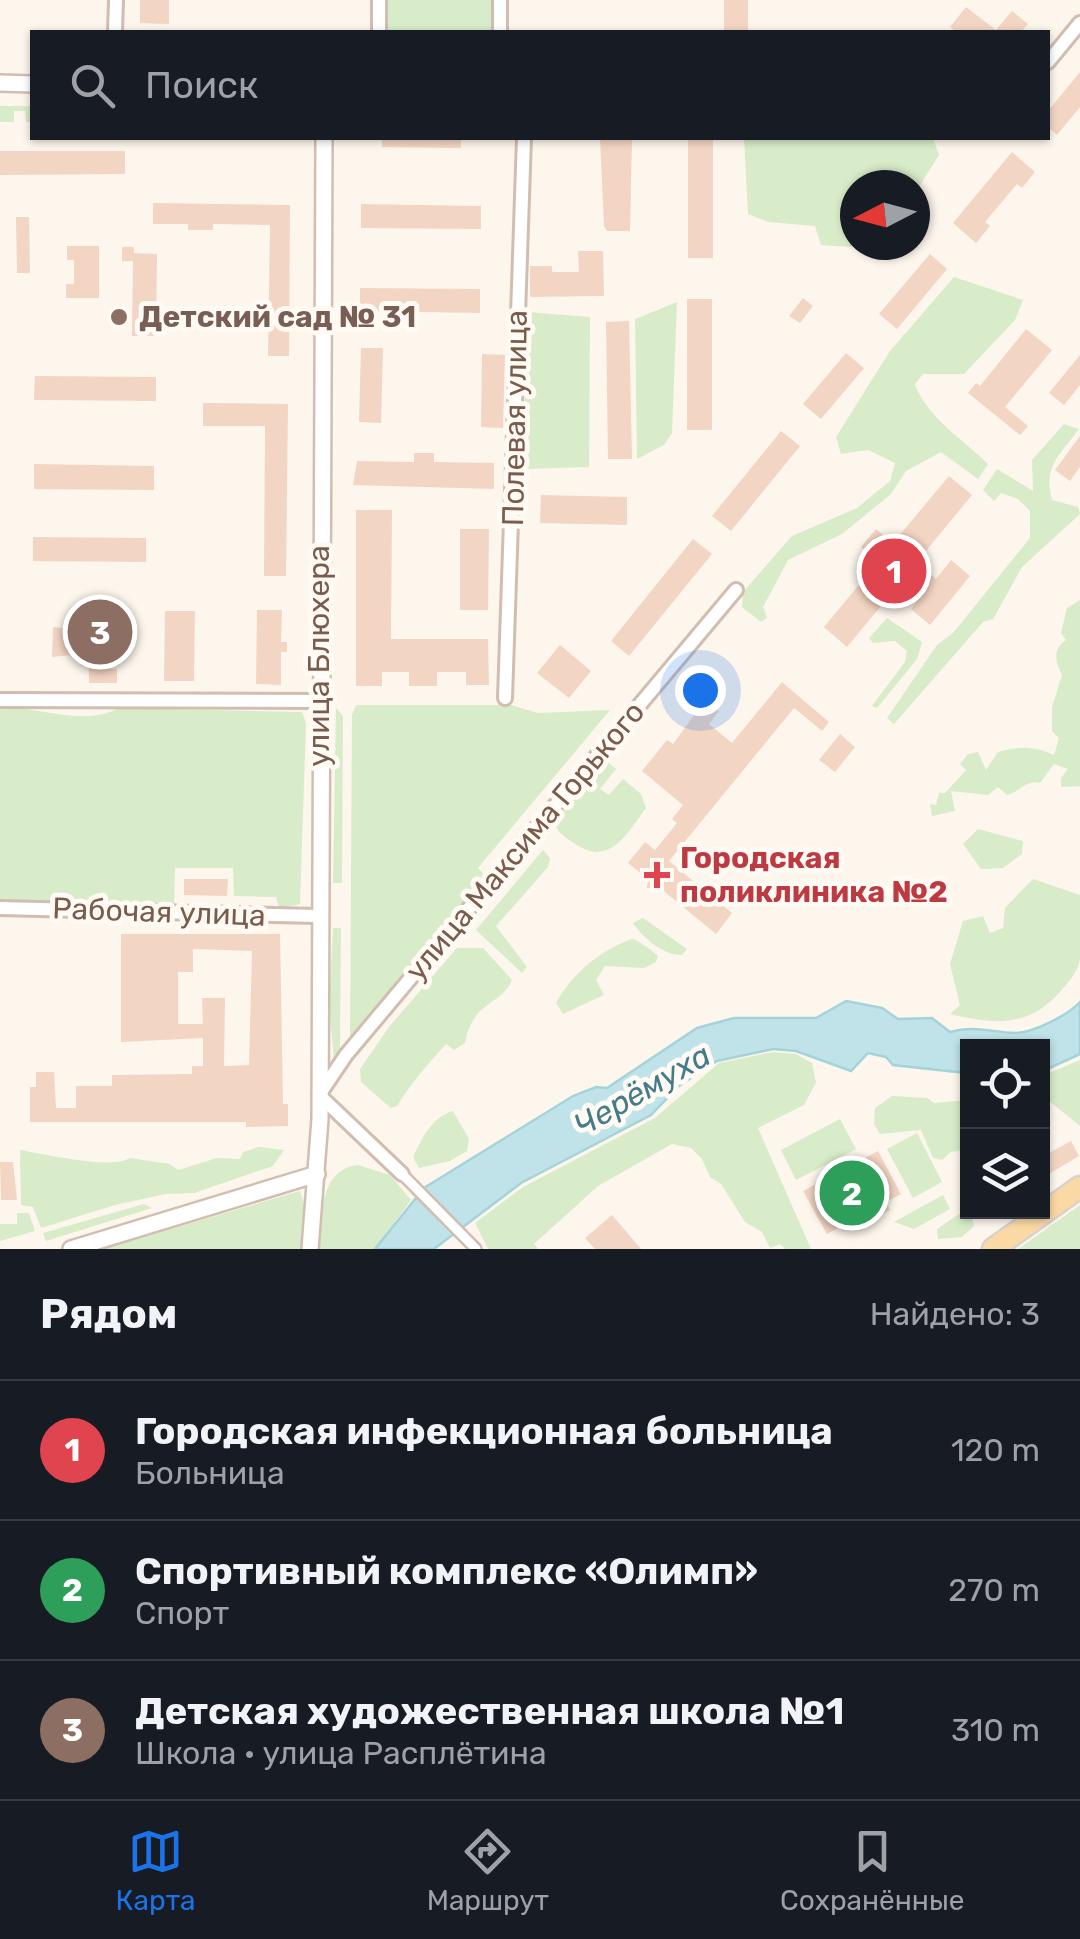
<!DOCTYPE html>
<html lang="ru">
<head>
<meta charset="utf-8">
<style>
  :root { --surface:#171b24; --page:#20242c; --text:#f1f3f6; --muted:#9ea1a6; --line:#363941; --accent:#1a73e8 }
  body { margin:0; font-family:Rubik,sans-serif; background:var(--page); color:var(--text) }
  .controls { position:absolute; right:30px; bottom:30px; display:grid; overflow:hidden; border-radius:0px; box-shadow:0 2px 8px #0004 }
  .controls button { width:90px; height:90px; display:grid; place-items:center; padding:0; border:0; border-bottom:2px solid var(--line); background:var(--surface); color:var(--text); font:50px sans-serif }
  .compass { position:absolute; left:840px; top:170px; width:90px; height:90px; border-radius:50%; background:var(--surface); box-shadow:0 2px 8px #0004; rotate:264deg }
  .you { position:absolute; left:700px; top:690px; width:35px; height:35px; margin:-25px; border:8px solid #fff; border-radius:50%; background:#1a73e8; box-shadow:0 0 0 15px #1a73e833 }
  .badge { display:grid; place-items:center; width:65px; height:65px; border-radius:50%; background:var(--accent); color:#fff; font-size:32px; font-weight:700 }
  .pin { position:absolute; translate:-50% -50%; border:5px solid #fff; box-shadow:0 2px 10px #0006 }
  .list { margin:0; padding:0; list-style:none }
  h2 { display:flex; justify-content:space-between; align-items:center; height:130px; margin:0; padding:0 40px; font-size:42px }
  h2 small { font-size:32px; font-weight:400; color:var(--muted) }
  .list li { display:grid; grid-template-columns:65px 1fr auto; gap:30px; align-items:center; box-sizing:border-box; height:140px; padding:0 40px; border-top:2px solid var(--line) }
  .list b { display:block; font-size:38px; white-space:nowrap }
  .list p { margin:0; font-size:32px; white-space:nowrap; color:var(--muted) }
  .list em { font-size:32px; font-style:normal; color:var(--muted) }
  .icon { flex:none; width:55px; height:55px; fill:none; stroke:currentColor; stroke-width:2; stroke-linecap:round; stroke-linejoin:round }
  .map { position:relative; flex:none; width:1080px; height:1249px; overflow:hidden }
  .search { position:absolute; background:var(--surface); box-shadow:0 2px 8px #0004; left:30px; right:30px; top:30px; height:110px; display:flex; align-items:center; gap:25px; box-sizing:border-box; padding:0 35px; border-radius:0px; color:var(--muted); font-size:38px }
  .sheet { height:550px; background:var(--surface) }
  nav { display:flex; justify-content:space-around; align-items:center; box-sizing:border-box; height:140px; border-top:2px solid var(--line); background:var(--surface); font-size:28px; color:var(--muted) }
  nav a { display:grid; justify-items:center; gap:5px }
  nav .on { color:var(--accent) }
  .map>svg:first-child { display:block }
  .green { fill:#d8ecc9 }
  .water { fill:#bfe3e8; stroke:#a5d3da; stroke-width:2.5 }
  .building { fill:#f3d5c3; fill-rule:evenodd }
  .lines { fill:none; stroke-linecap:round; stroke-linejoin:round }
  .pedestrian-casing { stroke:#d1beb0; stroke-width:14 }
  .minor-casing { stroke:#d1beb0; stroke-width:18 }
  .tertiary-casing { stroke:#d1beb0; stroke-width:20 }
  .primary-casing { stroke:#dad1cd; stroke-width:25 }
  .pedestrian { stroke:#fff; stroke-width:9 }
  .minor { stroke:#fff; stroke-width:12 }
  .tertiary { stroke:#fff; stroke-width:15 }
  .primary { stroke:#fbd9a5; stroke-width:20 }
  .education-dot { fill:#8d6e63; stroke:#fffaf3; stroke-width:4 }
  .health-dot { fill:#e0444e; stroke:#fffaf3; stroke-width:4 }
  .labels { text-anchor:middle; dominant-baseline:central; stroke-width:10; stroke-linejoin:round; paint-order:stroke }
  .education-label { font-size:30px; font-weight:bold; fill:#785e54; stroke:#fffaf3; text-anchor:start }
  .street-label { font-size:30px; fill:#7a5c4d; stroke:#fffaf3 }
  .health-label { font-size:30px; font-weight:bold; fill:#be3a42; stroke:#fffaf3; text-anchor:start }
  .water-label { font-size:32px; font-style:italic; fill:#437c86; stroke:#fffaf3 }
</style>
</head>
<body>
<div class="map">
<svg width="1080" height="1249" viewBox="0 0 1080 1249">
  <rect width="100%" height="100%" fill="#fdf6ec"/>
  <g class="green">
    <rect x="385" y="0" width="110" height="32"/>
    <path d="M 0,106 L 32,106 L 32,122 L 26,122 L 25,111 L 14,111 L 14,122 L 0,122 Z"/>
    <path d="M 744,138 L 933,138 L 939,155 L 915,193 L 915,185 L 855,185 L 855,242 L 851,247 L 821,245 L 815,226 L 768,222 L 748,214 Z"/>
    <path d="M 954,277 L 1023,300 L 1015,320 L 964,374 L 923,374 L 915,384 C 926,417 964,440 988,464 L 978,479 L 941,452 L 906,471 L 891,494 L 842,534 L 788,560 L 763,607 L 767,618 L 761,622 L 742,607 L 743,592 L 792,536 L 857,508 L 890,481 L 895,463 L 868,450 L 841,454 L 836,437 L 890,351 Z"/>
    <path d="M 677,302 L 672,433 L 664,445 L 637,459 L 635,319 Z"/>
    <path d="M 527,312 L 590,317 L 589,467 L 523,469 Z"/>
    <path d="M 1064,424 L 1079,429 C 1060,455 1043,466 1052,500 L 1078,507 L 1080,514 L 1022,567 L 993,619 L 983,622 L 894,724 L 887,718 L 937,645 L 953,633 L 1030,538 L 1030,511 L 1018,499 L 1001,493 L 994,501 L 983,490 L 997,469 L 1033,491 L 1032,460 Z"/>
    <path d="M 1080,600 L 1080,786 L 1061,787 L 1061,778 L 1068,769 L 1054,764 L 1040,783 C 1027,779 1019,792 1007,795 L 998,787 L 988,795 L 951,791 L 955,811 L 932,816 L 930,804 L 936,805 L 939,793 L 945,793 L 966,770 L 960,764 L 968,754 L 978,752 L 986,770 L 998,752 C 1020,746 1035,746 1054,755 L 1059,738 L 1052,731 L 1052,707 L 1062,675 C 1056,661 1051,651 1066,640 L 1061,633 L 1067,608 Z"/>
    <path d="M 887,618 L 922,642 L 917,659 L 877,708 L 872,706 L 905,662 L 907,651 L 895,641 L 873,643 L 869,638 Z"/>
    <path d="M 356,705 L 511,705 L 538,713 L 610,710 L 478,868 L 486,877 L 476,891 L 350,1040 L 352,715 Z"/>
    <path d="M 0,706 C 36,707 85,727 119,708 L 302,712 L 306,723 L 300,904 L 279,909 L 276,897 L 234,896 L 233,868 L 175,868 L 174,907 L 0,903 Z"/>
    <path d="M 336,708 L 343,716 L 342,883 L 333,883 Z"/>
    <path d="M 604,759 L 616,769 L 600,789 L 609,795 L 623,779 L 641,794 L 646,808 C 626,835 609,868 574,843 C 563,836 557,832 553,820 Z"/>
    <path d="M 978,829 L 1023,841 L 1022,854 L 1003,868 L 981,869 L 963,844 Z"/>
    <path d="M 543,850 L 550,858 L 548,867 L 496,926 L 527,967 L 522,973 L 476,930 Z"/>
    <path d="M 1033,879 L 1080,895 C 1080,916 1080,939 1080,959 C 1078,972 1068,983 1059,993 C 1028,1028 992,1024 950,1014 L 960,1005 L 950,964 L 963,921 L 983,916 L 990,933 L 1003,928 L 1005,908 Z"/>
    <path d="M 643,918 L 687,949 L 682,955 C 664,956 642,937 633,923 Z"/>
    <path d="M 333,928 L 341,928 L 340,1049 L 334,1059 L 329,1006 Z"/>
    <path d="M 632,939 C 638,940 653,951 658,956 L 656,962 L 644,968 L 605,966 L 596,980 L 604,995 L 563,1014 L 556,1003 C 572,974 600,950 632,939 Z"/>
    <path d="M 457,948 L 483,948 L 512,980 C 501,1006 473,1000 465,1043 L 454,1050 L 446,1044 C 428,1064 411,1083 397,1106 L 391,1108 L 361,1082 L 360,1069 L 389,1027 Z"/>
    <path d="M 773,1052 L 796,1054 L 812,1063 L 816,1083 L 804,1105 L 758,1128 L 811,1249 L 785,1249 L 780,1244 L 770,1248 L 762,1232 L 745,1222 L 721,1184 L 710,1177 L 702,1159 L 691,1148 L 672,1144 L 598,1186 L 534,1244 L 538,1249 L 488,1249 L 475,1223 L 523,1187 L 655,1118 L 719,1063 Z"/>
    <path d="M 1080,1060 L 1080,1126 L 1043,1096 L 1042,1076 Z"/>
    <path d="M 892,1096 L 927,1098 L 934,1103 L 967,1100 L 967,1149 L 951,1152 L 942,1160 L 933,1158 L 921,1130 L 880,1134 L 874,1124 L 875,1108 Z"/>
    <path d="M 453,1111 L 469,1139 L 467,1151 L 450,1161 L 419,1168 L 413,1157 C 422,1138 432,1117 453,1111 Z"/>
    <path d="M 840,1119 L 856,1149 L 796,1180 L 781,1150 Z"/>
    <path d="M 917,1133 L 942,1182 L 913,1198 L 887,1149 Z"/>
    <path d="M 259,1147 L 284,1150 L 273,1166 L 194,1193 L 166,1194 L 115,1205 L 41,1228 L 33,1207 L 21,1205 L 20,1150 C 45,1154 111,1170 130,1158 L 170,1164 L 178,1170 L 217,1158 L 240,1159 L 243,1152 Z"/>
    <path d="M 358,1165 L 390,1175 L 411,1200 L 375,1249 L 318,1249 C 322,1218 319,1169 358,1165 Z"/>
    <path d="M 300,1191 L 305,1207 L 301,1249 L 102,1249 Z"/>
    <path d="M 943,1195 L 950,1209 L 914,1229 L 894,1222 Z"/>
    <path d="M 144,1204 L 152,1208 L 46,1241 L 43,1233 Z"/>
    <path d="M 1080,1205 L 1080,1249 L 1018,1249 Z"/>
    <path d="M 17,1213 L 29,1213 L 35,1231 L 0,1241 L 0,1224 L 17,1224 Z"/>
    <path d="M 959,1214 L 972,1219 L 974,1226 L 962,1237 L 938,1239 L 937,1229 Z"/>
  </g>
  <path class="water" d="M 846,1001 L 882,1008 L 898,1019 L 932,1018 L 950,1032 C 973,1025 991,1032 1015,1033 C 1033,1033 1068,1015 1080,1002 L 1080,1054 L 1043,1071 L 1042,1046 L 968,1046 L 967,1073 L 893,1065 L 886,1057 L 868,1053 L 851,1071 L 796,1051 L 773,1049 L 717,1061 L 679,1086 L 651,1115 L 521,1183 L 434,1249 L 375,1249 L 424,1188 L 573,1096 L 596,1087 L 607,1088 L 697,1028 L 734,1018 L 816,1018 Z"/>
  <g class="building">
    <path d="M 140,0 L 169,0 L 169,24 L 140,23 Z"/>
    <rect x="724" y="0" width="24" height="32"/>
    <path d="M 966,7 L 996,30 L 1012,11 L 1028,24 L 1021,32 L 957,32 L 950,27 Z"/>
    <path d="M 1080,72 L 1080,107 L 1057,135 L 1048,127 L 1048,111 Z"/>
    <path d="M 382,138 L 461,138 L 461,148 L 382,147 Z"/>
    <path d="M 600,138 L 632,138 L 630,231 L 607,231 L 604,226 Z"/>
    <rect x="688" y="138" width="25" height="120"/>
    <path d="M 0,151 L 125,151 L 125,174 L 0,175 Z"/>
    <path d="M 1012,152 L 1035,172 L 1022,188 L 1017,184 L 985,222 L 990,226 L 976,243 L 953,223 Z"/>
    <path d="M 153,203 L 290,205 L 289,356 L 268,356 L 270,225 L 213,224 L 213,230 L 188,230 L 188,224 L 153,224 Z"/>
    <path d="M 361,204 L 481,206 L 481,229 L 361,228 Z"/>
    <path d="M 16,217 L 29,217 L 30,273 L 17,273 Z"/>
    <path d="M 67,246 L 99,246 L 99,298 L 66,298 L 66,284 L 74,284 L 74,260 L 67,260 Z"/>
    <path d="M 122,247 L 134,247 L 134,253 L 157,254 L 156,336 L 132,336 L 133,261 L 122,261 Z"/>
    <path d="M 578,251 L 603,251 L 604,296 L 530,297 L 530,266 L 552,266 L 552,272 L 579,272 Z"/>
    <path d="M 930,254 L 947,269 L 897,329 L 879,314 Z"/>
    <path d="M 360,288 L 480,289 L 480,313 L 360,311 Z"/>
    <path d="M 803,298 L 813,306 L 800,323 L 789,316 Z"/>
    <rect x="687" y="299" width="25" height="131"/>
    <path d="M 629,321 L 632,459 L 608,459 L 606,322 Z"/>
    <path d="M 1026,329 L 1052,350 L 1005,407 L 1028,426 L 1020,435 L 968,393 L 976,383 L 980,386 Z"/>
    <path d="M 361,348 L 383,348 L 381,423 L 359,422 Z"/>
    <path d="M 846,353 L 864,368 L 821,419 L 803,404 Z"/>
    <path d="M 482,354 L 505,355 L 503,428 L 481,427 Z"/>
    <path d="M 1080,355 L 1080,385 L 1064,405 L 1049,393 Z"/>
    <path d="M 35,376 L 156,377 L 156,401 L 34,400 Z"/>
    <path d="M 203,403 L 288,404 L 286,576 L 264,576 L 265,426 L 203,426 Z"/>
    <path d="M 781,431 L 800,446 L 731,531 L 712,516 Z"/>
    <path d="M 1080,436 L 1080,467 L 1070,481 L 1055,470 Z"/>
    <path d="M 414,453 L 434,453 L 434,462 L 494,463 L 494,489 L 353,485 L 357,461 L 414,462 Z"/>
    <path d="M 34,464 L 154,466 L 154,490 L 34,489 Z"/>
    <path d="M 949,476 L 972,495 L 916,563 L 936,579 L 951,560 L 970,576 L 930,625 L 911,609 L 923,594 L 904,578 L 847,647 L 824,627 L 878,562 L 861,547 L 876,529 L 893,543 Z"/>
    <path d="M 541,495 L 627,497 L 627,525 L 540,523 Z"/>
    <path d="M 356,510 L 392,510 L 391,639 L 488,639 L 489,685 L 466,685 L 466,672 L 437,672 L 437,686 L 409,686 L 409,672 L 382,672 L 382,686 L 356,686 Z"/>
    <path d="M 460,529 L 489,529 L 488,610 L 460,610 Z"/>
    <path d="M 33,537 L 146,538 L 146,562 L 33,561 Z"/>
    <path d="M 693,539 L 712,554 L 629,656 L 611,641 Z"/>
    <path d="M 90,600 L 118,600 L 118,615 L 108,615 L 108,669 L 117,669 L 117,683 L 89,683 L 89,653 L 52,657 L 53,627 L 90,631 Z"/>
    <path d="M 257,610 L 282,610 L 281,642 L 287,642 L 287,652 L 281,652 L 281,685 L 256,684 Z"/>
    <path d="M 165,611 L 195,611 L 194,681 L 164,681 Z"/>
    <path d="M 560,645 L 591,671 L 569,698 L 537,673 Z"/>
    <path d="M 782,682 L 829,722 L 822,731 L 794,708 L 669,861 L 732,913 L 716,934 L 660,888 L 647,888 L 648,879 L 628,863 L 645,842 L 655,850 L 677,823 L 672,819 L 683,805 L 642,771 L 667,740 L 673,744 L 705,700 L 719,711 L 709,724 L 732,743 Z"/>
    <path d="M 840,734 L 855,747 L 835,772 L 819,760 Z"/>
    <path d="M 184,879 L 228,879 L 227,896 L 184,895 Z"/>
    <path d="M 121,934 L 280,934 L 283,1104 L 288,1104 L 288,1126 L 246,1127 L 246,1122 L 30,1122 L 30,1087 L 36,1087 L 36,1072 L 54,1072 L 56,1108 L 76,1108 L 76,1086 L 112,1086 L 112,1075 L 192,1074 L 192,1066 L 203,1066 L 203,1038 L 121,1042 ZM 193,949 L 252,951 L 249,1065 L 224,1066 L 225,998 L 202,998 L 203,1024 L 178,1024 L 178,972 L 193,972 Z"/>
    <path d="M 1071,1141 L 1079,1156 L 1047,1175 L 1042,1157 Z"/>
    <path d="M 878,1151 L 901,1194 L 886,1202 L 890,1210 L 867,1223 L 863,1215 L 827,1234 L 803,1191 Z"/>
    <path d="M 0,1162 L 13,1162 L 17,1200 L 1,1200 Z"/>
    <path d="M 612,1215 L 641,1249 L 595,1249 L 585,1238 Z"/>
  </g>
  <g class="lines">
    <g class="pedestrian-casing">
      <path id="pedestrian" d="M 402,1174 L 476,1249"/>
    </g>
    <g class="minor-casing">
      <g id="minor">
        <path d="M 379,0 L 379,32"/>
        <path d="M 500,0 L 500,32"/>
        <path d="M 115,32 L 116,0"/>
        <path d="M 1048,62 L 1080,23"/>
        <path d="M 505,698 L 524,138"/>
        <path d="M 0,700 L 320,701"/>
        <path d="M 0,908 L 317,916"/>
        <path d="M 402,1174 L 319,1095 L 346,1055 L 736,590"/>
      </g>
    </g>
    <g class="tertiary-casing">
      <g id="tertiary">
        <path d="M 0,83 L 32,84"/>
        <path d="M 71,1249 L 317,1174"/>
        <path d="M 310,1249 L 320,1119 L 324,138"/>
      </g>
    </g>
    <g class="primary-casing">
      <path id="primary" d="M 993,1249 L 1080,1187"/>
    </g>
    <use href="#pedestrian" class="pedestrian"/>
    <use href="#minor" class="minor"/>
    <use href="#tertiary" class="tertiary"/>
    <use href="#primary" class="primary"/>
  </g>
  <circle class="education-dot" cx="119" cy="317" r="10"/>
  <path class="health-dot" d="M652 860h10v10h10v10h-10v10h-10v-10h-10v-10h10z"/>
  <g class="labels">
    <g class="education-label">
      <text x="139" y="317">Детский сад № 31</text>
    </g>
    <g class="street-label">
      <text transform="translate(515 418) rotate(-89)">Полевая улица</text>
      <text transform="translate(319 656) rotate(-90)">улица Блюхера</text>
      <text transform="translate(525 841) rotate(-50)">улица Максима Горького</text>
      <text transform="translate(159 912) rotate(2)">Рабочая улица</text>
    </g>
    <g class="health-label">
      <text x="680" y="858">Городская<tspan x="680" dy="34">поликлиника №2</tspan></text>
    </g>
    <g class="water-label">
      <text transform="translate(642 1090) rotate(-30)">Черёмуха</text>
    </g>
  </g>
</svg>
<div class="controls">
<button><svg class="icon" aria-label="locate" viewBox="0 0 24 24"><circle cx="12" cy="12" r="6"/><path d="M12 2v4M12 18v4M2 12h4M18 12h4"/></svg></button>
<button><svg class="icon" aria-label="layers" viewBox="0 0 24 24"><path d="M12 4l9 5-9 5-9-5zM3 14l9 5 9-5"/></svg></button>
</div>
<svg class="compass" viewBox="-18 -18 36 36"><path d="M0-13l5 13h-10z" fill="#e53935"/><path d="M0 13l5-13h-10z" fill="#9ea1a6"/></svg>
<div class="you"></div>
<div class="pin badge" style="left:894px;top:571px;background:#e0444e">1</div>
<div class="pin badge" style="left:852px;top:1193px;background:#2e9e5b">2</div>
<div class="pin badge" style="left:100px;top:632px;background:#8d6e63">3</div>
<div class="search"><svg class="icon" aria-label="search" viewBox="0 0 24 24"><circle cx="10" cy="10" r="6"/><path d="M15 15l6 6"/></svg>Поиск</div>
</div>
<section class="sheet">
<h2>Рядом<small>Найдено: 3</small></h2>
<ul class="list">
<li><span class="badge" style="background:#e0444e">1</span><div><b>Городская инфекционная больница</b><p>Больница</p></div><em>120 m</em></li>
<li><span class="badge" style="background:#2e9e5b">2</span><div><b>Спортивный комплекс «Олимп»</b><p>Спорт</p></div><em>270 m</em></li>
<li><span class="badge" style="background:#8d6e63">3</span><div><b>Детская художественная школа №1</b><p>Школа · улица Расплётина</p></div><em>310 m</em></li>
</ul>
</section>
<nav>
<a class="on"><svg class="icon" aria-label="map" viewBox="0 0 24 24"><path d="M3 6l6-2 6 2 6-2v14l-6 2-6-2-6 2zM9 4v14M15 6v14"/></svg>Карта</a>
<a><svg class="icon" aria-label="directions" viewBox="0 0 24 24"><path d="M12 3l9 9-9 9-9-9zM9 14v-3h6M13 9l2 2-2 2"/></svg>Маршрут</a>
<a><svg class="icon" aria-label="saved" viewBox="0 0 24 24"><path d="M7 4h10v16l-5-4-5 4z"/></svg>Сохранённые</a>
</nav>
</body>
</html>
